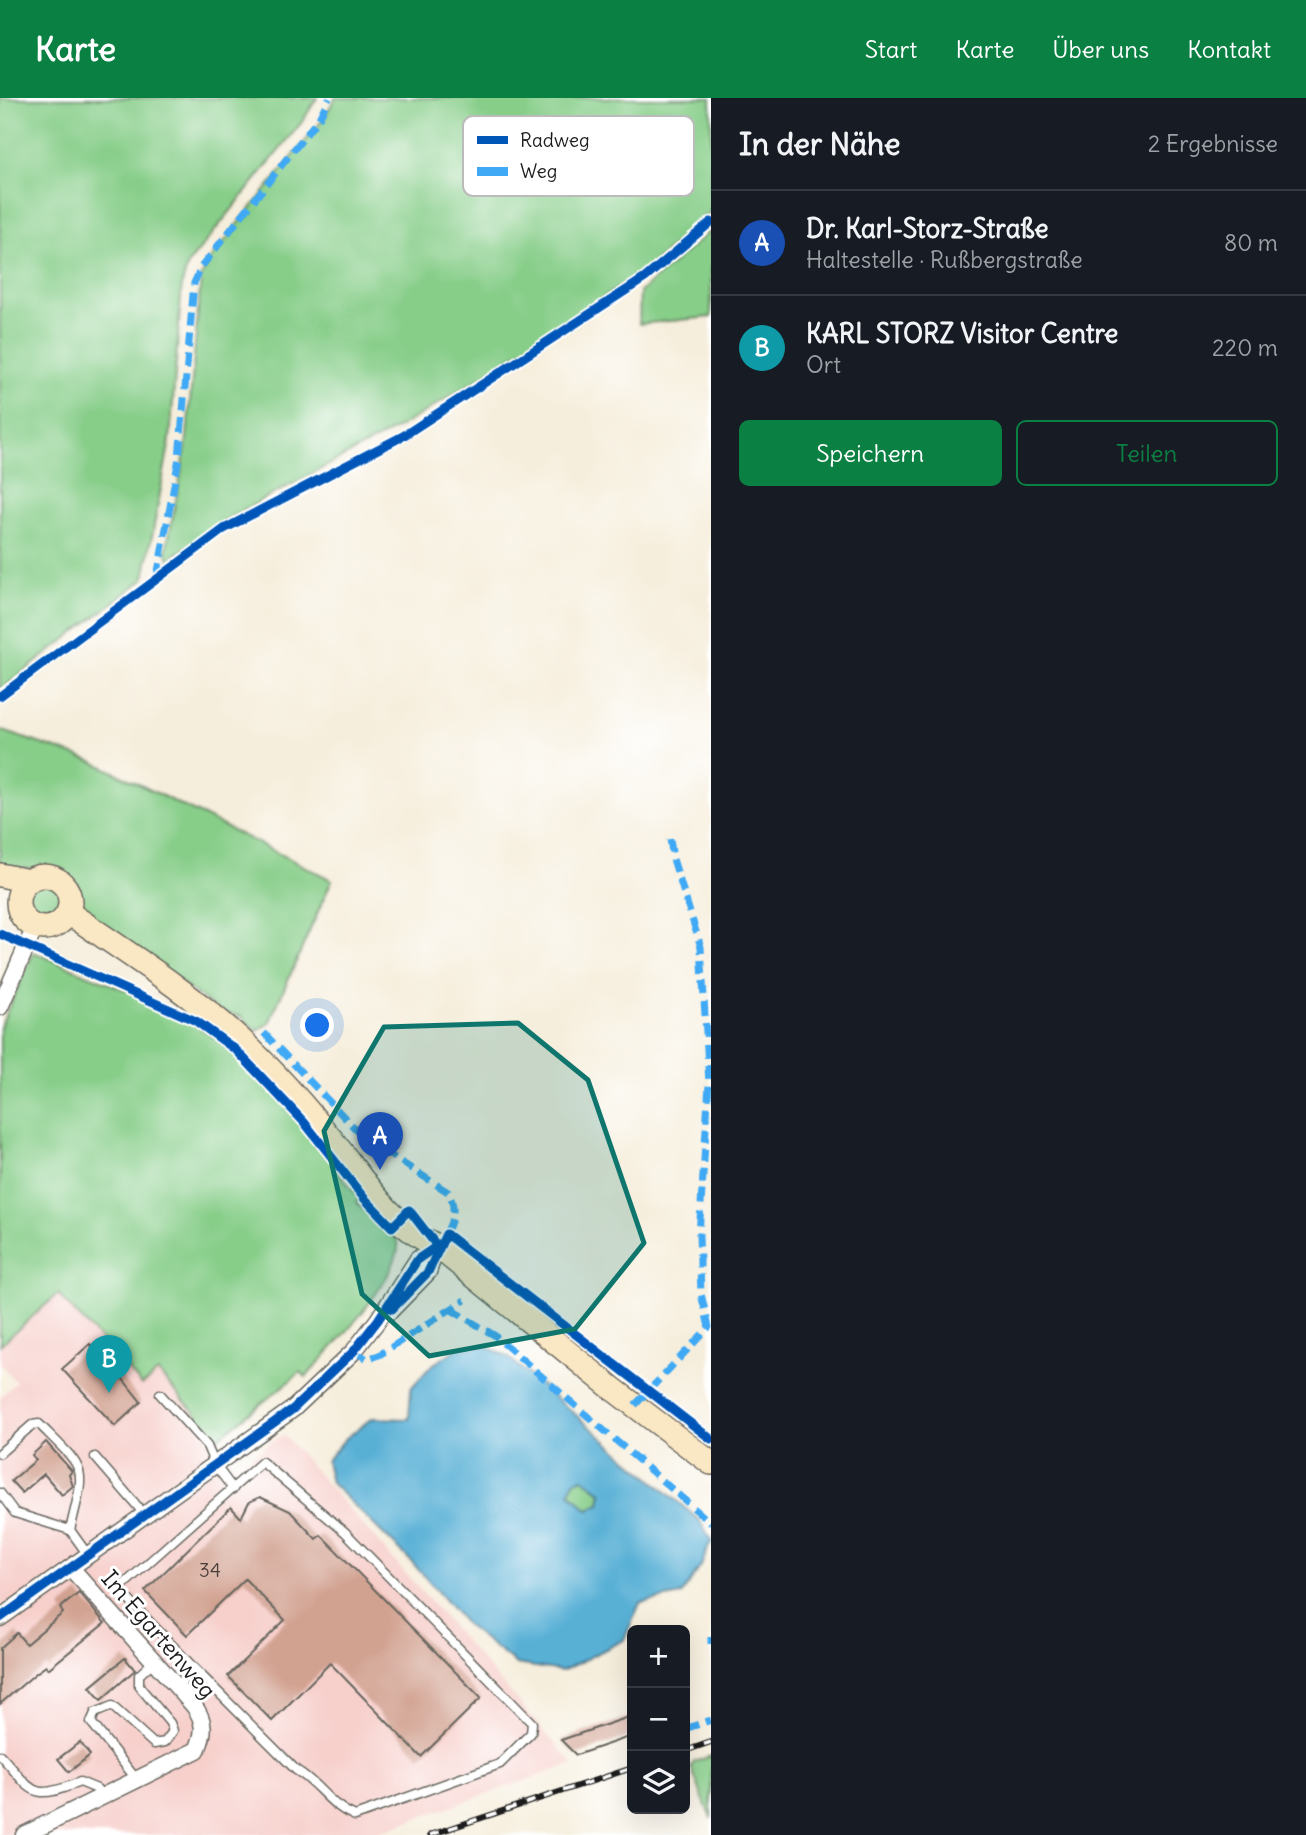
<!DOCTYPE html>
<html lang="de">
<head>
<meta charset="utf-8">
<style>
  :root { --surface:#171b24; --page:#242831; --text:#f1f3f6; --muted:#9ea1a6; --line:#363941; --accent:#0b8043 }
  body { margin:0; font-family:Delius,sans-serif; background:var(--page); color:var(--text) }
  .controls { position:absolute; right:21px; bottom:21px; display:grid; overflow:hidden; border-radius:10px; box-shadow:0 7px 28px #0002 }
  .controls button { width:63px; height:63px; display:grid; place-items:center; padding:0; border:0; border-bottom:2px solid var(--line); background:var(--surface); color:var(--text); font:35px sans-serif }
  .you { position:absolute; left:318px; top:928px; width:24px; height:24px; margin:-18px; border:5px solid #fff; border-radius:50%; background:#1a73e8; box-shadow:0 0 0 10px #1a73e833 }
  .badge { display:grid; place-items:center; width:46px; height:46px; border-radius:50%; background:var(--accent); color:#fff; font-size:23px; font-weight:700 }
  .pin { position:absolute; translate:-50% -58px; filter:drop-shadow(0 2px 4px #0008) }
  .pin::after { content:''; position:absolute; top:37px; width:24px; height:21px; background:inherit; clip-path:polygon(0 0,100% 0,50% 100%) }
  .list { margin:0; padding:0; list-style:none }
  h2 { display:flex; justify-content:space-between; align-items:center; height:91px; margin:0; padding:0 28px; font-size:30px }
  h2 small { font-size:23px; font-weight:400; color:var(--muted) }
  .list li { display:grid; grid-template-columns:46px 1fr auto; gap:21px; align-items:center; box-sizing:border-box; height:105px; padding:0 28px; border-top:2px solid var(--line) }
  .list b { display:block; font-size:26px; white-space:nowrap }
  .list p { margin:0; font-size:23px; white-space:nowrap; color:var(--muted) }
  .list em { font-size:23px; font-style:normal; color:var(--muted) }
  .actions { display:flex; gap:14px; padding:21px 28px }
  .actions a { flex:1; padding:16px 0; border:2px solid var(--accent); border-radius:10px; text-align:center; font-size:24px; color:var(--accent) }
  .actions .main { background:var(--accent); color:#fff }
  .icon { flex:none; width:38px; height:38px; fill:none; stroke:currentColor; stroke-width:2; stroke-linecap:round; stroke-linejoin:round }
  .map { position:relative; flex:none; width:711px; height:1737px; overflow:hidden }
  header { display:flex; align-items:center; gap:42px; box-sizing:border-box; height:98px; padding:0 35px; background:var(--accent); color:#fff }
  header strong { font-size:33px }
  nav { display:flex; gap:38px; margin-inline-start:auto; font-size:24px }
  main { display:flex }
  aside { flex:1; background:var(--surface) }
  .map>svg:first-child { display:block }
  .built { fill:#f7d0cc }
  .green { fill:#87ce89; stroke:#527552; stroke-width:2 }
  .water { fill:#58b0d5; stroke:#3a6678; stroke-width:2; fill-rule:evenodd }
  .building { fill:#d2a291 }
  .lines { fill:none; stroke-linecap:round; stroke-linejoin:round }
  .lane-casing { stroke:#68665f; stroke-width:11 }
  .street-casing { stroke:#68665f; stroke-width:19 }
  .secondary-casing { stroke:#68665f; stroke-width:26 }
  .lane { stroke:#fff; stroke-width:8 }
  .street { stroke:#fff; stroke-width:16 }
  .secondary { stroke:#fae7c3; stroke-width:23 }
  .rail-casing { stroke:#1c1c1c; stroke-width:6 }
  .rail { stroke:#fff; stroke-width:3.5; stroke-dasharray:10; stroke-linecap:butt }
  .quiet { stroke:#3fa9f5; stroke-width:7; stroke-dasharray:14 7; stroke-linecap:butt }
  .cycleway-casing { stroke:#fff; stroke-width:13 }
  .cycleway { stroke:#0057b8; stroke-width:9 }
  .marked { fill:#0f766e; fill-opacity:0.2; stroke:#0f766e; stroke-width:5; stroke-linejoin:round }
  .labels { text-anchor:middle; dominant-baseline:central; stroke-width:6; stroke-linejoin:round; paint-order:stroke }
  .number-label { font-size:19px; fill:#4a3e39 }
  .street-label { font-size:23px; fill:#1c1c1c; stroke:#fff }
  .key { fill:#fff; stroke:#bbb; stroke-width:2 }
  .key-label { font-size:19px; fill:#1c1c1c }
</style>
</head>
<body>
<header>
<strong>Karte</strong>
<nav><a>Start</a><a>Karte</a><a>Über uns</a><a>Kontakt</a></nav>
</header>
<main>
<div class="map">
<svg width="711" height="1737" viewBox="0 0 711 1737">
  <rect width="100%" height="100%" fill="#fff"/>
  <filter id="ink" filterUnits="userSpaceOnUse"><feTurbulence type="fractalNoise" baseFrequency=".0143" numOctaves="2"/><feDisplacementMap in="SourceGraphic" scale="14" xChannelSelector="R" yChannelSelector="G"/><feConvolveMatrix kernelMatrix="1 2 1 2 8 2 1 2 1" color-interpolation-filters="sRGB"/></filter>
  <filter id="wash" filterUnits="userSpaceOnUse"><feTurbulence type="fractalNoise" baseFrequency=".00686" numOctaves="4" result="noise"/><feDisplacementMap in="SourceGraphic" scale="28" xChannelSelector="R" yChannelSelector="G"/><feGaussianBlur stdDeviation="1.57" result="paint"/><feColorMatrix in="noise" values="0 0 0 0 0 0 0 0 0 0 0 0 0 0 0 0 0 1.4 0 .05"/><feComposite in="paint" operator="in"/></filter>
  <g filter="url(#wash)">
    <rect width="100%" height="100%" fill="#f6eedc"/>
    <path class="built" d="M 58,1196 L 142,1287 L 158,1274 L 218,1340 L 236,1368 L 283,1336 L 573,1666 L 369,1737 L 0,1737 L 0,1299 L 16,1284 L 0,1266 L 0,1247 Z"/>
    <g class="green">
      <path d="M 0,0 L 317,0 L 302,24 L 188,166 L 182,186 L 170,342 L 144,481 L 0,592 Z"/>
      <path d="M 335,0 L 711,0 L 711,113 L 644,173 L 472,285 L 398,330 L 230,419 L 169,461 L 166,453 L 186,350 L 201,179 L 210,161 L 324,20 Z"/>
      <path d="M 711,132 L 711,219 L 639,226 L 640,194 Z"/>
      <path d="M 0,632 L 92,663 L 332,782 L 269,925 L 257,933 L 241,918 L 222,915 L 85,815 C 79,807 81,798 77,789 C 65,762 24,772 0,771 Z"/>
      <circle cx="45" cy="804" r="20"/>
      <path d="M 34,854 C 90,879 158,901 208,935 C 268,976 314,1043 359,1100 L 356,1104 L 381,1130 L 385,1128 L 398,1143 C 403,1176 329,1254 306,1279 L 301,1274 L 218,1340 L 158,1274 L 142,1287 L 58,1196 L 0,1247 L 0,929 Z"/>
      <path d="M 583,1380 L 602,1395 L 600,1406 L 588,1412 L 570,1395 L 574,1383 Z"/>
      <path d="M 711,1658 L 711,1721 L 691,1669 L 694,1664 Z"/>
    </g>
    <path class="water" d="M 486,1248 L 508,1259 L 699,1422 L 711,1443 L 701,1468 L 681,1497 L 640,1505 L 624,1542 L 562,1573 L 516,1566 L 467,1528 L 412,1464 L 331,1385 L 326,1363 L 345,1341 L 372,1320 L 409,1321 L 411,1290 L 431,1268 L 458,1250 ZM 583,1380 L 602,1395 L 600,1406 L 588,1412 L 570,1395 L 574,1383 Z"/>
    <g id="blocks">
      <g class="building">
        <path d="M 90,1246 L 105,1263 L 107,1261 L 141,1304 L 115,1328 L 62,1271 Z"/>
        <path d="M 46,1344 L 72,1373 L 69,1377 L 73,1388 L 62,1397 L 44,1376 L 22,1395 L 11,1383 L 36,1362 L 32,1357 Z"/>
        <path d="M 260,1399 L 290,1413 L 316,1441 L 321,1437 L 481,1600 L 421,1659 L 330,1565 L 272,1623 L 228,1578 L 285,1522 L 245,1481 L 187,1537 L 145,1493 L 231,1409 L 241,1420 L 249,1404 Z"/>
        <path d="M 79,1495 L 105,1525 L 48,1571 L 46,1568 L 36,1575 L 0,1606 L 0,1550 L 17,1535 L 26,1546 L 63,1515 L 60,1510 Z"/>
        <path d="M 125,1560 L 135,1572 L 101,1602 L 90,1589 Z"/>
        <path d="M 632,1618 L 632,1638 L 576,1657 L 561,1642 Z"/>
        <path d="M 80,1644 L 90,1657 L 69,1674 L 58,1661 Z"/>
      </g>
    </g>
  </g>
  <g filter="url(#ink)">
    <use href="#blocks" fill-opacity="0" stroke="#68665f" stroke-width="2"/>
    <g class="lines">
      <g class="lane-casing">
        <g id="lane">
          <path d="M 160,1296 L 207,1348 L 215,1367 L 233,1391"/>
          <path d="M 0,1355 L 32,1327 L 39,1326 C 88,1375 86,1366 70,1432"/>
          <path d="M 95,1359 L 145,1417"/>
          <path d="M 0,1395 L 15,1415 L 70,1432 L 88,1457"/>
          <path d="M 177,1589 L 195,1571 L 296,1672 C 321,1687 327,1706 355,1718 L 500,1666 L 531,1635 L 532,1625 L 345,1434 L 262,1364 L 121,1489 L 123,1496 L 195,1571"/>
          <path d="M 0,1657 C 35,1694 29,1704 80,1684 L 97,1691 L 102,1699"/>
          <path d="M 137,1682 L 91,1624 L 95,1615 L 112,1608 L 154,1646 L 165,1644 L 173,1633 L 170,1625 L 139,1588 L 139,1577 L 154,1563"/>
        </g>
      </g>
      <g class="street-casing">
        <g id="street">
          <path d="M 0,909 L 35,829"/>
          <path d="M 390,1213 L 428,1174 L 437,1148"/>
          <path d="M 0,1520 L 293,1311 L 354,1253 L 378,1222 L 418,1161 L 437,1148"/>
          <path d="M 24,1737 L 197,1652 C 205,1635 205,1623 194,1608 L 71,1470"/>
        </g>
      </g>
      <g class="secondary-casing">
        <g id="secondary">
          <path d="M 0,777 L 29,783"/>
          <circle cx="44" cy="804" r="26"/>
          <path d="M 69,815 C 127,855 188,893 240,941 C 276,975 310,1014 340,1052 C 368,1089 394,1129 437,1148 L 613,1291 L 711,1365"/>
        </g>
      </g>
      <use href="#lane" class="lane"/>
      <use href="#street" class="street"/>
      <use href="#secondary" class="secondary"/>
      <g class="rail-casing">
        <g id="rail">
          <path d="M 685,1653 L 711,1644"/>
          <path d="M 430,1737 L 632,1670"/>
        </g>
      </g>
      <use href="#rail" class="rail"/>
      <g class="quiet">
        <path d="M 157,479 L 179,360 L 194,185 L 202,168 L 319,20 L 329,0"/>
        <path d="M 264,935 L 365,1041 L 448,1094 C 458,1111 452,1126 442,1141"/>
        <path d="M 450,1211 L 494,1237 L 711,1425"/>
        <path d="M 354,1253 L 367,1261 L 379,1257 L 465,1202"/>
        <path d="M 635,1307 L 709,1229 L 701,1196 L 699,1137 L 709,986 L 701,849 L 673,761 L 670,741"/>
        <path d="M 711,1539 L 711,1546"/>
        <path d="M 685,1631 L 711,1622"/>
      </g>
      <g class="cycleway-casing">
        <g id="cycleway">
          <path d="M 0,598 L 224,431 L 403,338 L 645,180 L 711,124"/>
          <path d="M 0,836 L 196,923 L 236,952 L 304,1024 L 364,1100 L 392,1129 L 409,1112 L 437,1148"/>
          <path d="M 392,1211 L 428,1174 L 446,1136 L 711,1341"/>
          <path d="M 0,1520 L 293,1311 L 354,1253 L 378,1222 L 418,1161 L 437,1148"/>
        </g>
      </g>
      <use href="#cycleway" class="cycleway"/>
    </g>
  </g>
  <path class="marked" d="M 518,925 L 588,982 L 644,1145 L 575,1231 L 429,1258 L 362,1196 L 324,1033 L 384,929 Z"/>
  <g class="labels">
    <g class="number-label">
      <text x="210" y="1472">34</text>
    </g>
    <g class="street-label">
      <text transform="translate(159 1536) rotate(49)">Im Egartenweg</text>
    </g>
  </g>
  <rect x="463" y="18" width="231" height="80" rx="10" class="key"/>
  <rect x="477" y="38" width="31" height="8" fill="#0057b8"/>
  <rect x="477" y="69" width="31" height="9" fill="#3fa9f5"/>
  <g class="key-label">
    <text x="520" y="49">Radweg</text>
    <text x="520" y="80">Weg</text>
  </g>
</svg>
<div class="controls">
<button>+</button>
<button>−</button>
<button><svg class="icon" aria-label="layers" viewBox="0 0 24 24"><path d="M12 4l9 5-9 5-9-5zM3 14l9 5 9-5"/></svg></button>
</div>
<div class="you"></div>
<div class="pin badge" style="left:380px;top:1072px;background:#1a4fb4">A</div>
<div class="pin badge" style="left:109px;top:1295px;background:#0f9aa8">B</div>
</div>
<aside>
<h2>In der Nähe<small>2 Ergebnisse</small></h2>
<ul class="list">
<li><span class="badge" style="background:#1a4fb4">A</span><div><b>Dr. Karl-Storz-Straße</b><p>Haltestelle · Rußbergstraße</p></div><em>80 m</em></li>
<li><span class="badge" style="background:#0f9aa8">B</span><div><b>KARL STORZ Visitor Centre</b><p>Ort</p></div><em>220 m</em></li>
</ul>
<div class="actions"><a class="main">Speichern</a><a>Teilen</a></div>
</aside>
</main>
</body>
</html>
